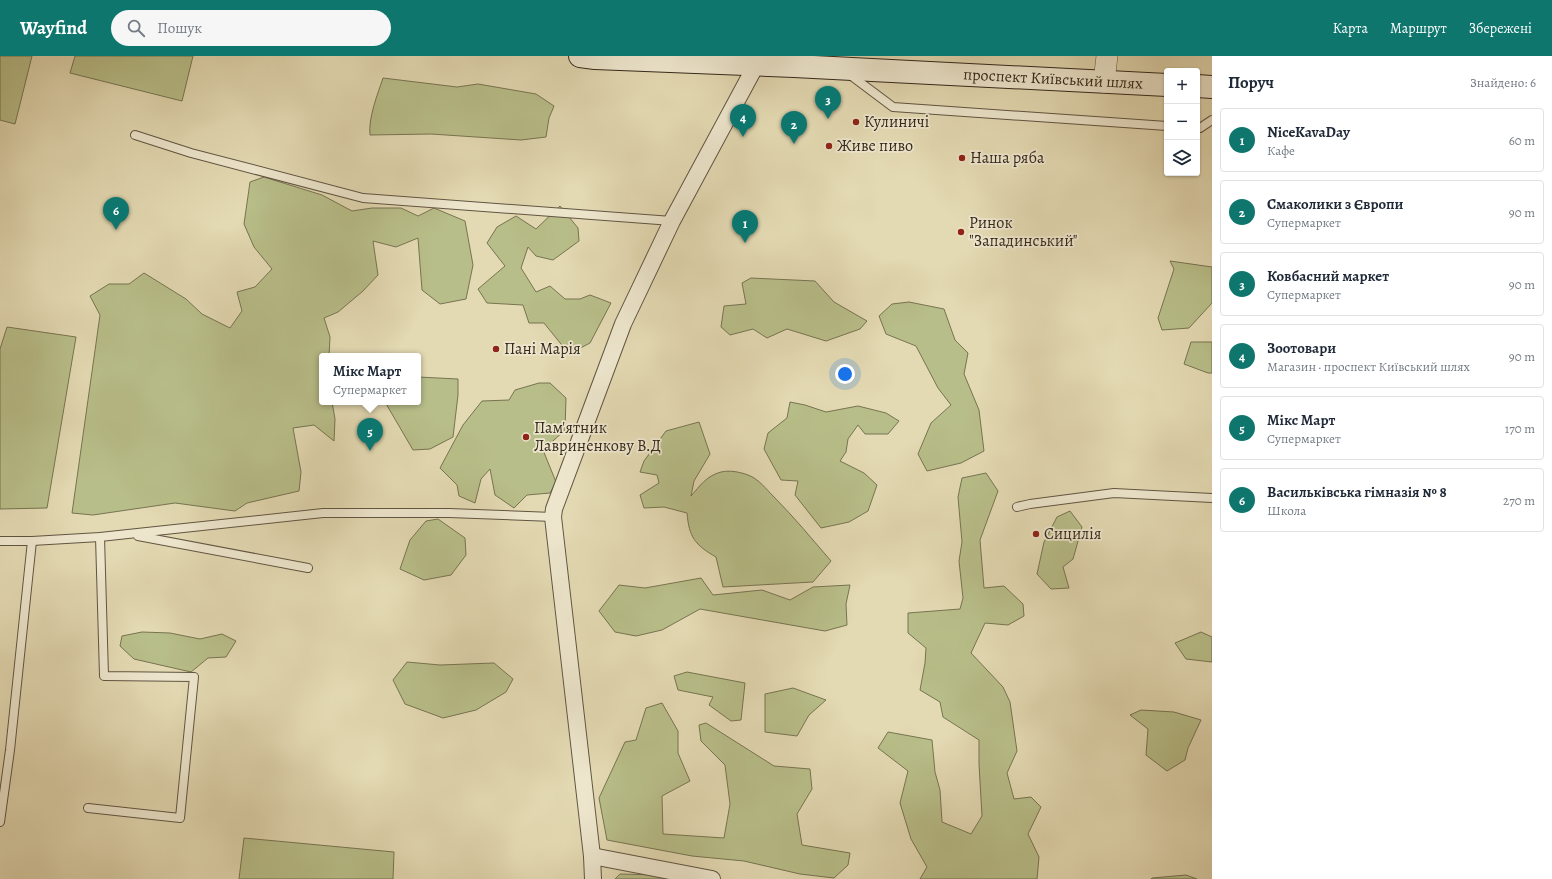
<!DOCTYPE html>
<html lang="uk">
<head>
<meta charset="utf-8">
<style>
  :root { --surface:#fff; --page:#f6f6f7; --text:#1f2937; --muted:#747a83; --line:#e0e1e3; --accent:#0f766e }
  body { margin:0; font-family:Alegreya,serif; background:var(--page); color:var(--text) }
  .controls { position:absolute; right:12px; top:12px; display:grid; overflow:hidden; border-radius:4px; box-shadow:0 1px 3px #0004 }
  .controls button { width:36px; height:36px; display:grid; place-items:center; padding:0; border:0; border-bottom:1px solid var(--line); background:var(--surface); color:var(--text); font:20px sans-serif }
  .you { position:absolute; left:845px; top:318px; width:14px; height:14px; margin:-10px; border:3px solid #fff; border-radius:50%; background:#1a73e8; box-shadow:0 0 0 6px #1a73e833 }
  .badge { display:grid; place-items:center; width:26px; height:26px; border-radius:50%; background:var(--accent); color:#fff; font-size:13px; font-weight:700 }
  .pin { position:absolute; translate:-50% -33px; filter:drop-shadow(0 1px 2px #0008) }
  .pin::after { content:''; position:absolute; top:21px; width:14px; height:12px; background:inherit; clip-path:polygon(0 0,100% 0,50% 100%) }
  .popup { position:absolute; left:319px; top:297px; width:102px; height:52px; box-sizing:border-box; display:grid; place-content:center; border-radius:4px; background:var(--surface); filter:drop-shadow(0 1px 3px #0005); font-size:13px; white-space:nowrap; color:var(--muted) }
  .popup b { font-size:15px; color:var(--text) }
  .popup::after { content:''; position:absolute; left:50%; top:100%; margin-left:-8px; border:8px solid transparent; border-top-color:var(--surface) }
  .list { margin:0; padding:0; list-style:none }
  h2 { display:flex; justify-content:space-between; align-items:center; height:52px; margin:0; padding:0 16px; font-size:17px }
  h2 small { font-size:13px; font-weight:400; color:var(--muted) }
  .list li { display:grid; grid-template-columns:26px 1fr auto; gap:12px; align-items:center; box-sizing:border-box; height:64px; margin:0 8px 8px; padding:0 8px; border:1px solid var(--line); border-radius:4px }
  .list b { display:block; font-size:15px; white-space:nowrap }
  .list p { margin:0; font-size:13px; white-space:nowrap; color:var(--muted) }
  .list em { font-size:13px; font-style:normal; color:var(--muted) }
  .icon { flex:none; width:22px; height:22px; fill:none; stroke:currentColor; stroke-width:2; stroke-linecap:round; stroke-linejoin:round }
  .map { position:relative; flex:none; width:1212px; height:823px; overflow:hidden }
  header { display:flex; align-items:center; gap:24px; box-sizing:border-box; height:56px; padding:0 20px; background:var(--accent); color:#fff }
  header strong { font-size:19px }
  nav { display:flex; gap:22px; margin-inline-start:auto; font-size:14px }
  .search { width:280px; height:36px; background:var(--page); display:flex; align-items:center; gap:10px; box-sizing:border-box; padding:0 14px; border-radius:22px; color:var(--muted); font-size:15px }
  main { display:flex }
  aside { flex:1; background:var(--surface) }
  .map>svg:first-child { display:block }
  .green { fill:#b8be89; stroke:#777452 }
  .lines { fill:none; stroke-linecap:round; stroke-linejoin:round }
  .service-casing { stroke:#615542; stroke-width:10 }
  .minor-casing { stroke:#615542; stroke-width:18 }
  .tertiary-casing { stroke:#615542; stroke-width:22 }
  .secondary-casing { stroke:#36291c; stroke-width:24 }
  .service { stroke:#ede6cd; stroke-width:8 }
  .minor { stroke:#ede6cd; stroke-width:16 }
  .tertiary { stroke:#ede6cd; stroke-width:21 }
  .secondary { stroke:#ede6cd; stroke-width:22 }
  .poi-dot { fill:#8f2418; stroke:#ede6cd; stroke-width:1.5 }
  .labels { text-anchor:middle; dominant-baseline:central; stroke-width:3.5; stroke-linejoin:round; paint-order:stroke }
  .street-label { font-size:16px; fill:#36291c; stroke:#ede6cd }
  .poi-label { font-size:16px; fill:#36291c; stroke:#ede6cd; text-anchor:start }
</style>
</head>
<body>
<header>
<strong>Wayfind</strong>
<div class="search"><svg class="icon" aria-label="search" viewBox="0 0 24 24"><circle cx="10" cy="10" r="6"/><path d="M15 15l6 6"/></svg>Пошук</div>
<nav><a>Карта</a><a>Маршрут</a><a>Збережені</a></nav>
</header>
<main>
<div class="map">
<svg width="1212" height="823" viewBox="0 0 1212 823">
  <rect width="100%" height="100%" fill="#e3d9b2"/>
  <filter id="stains"><feTurbulence type="fractalNoise" baseFrequency=".005" numOctaves="4"/><feColorMatrix values="0 0 0 0 .2 0 0 0 0 .09 0 0 0 0 .02 0 0 0 .5 -.17"/></filter>
  <radialGradient id="worn" r=".72"><stop offset=".6" stop-color="#630" stop-opacity="0"/><stop offset="1" stop-color="#630" stop-opacity=".3"/></radialGradient>
  <g class="green">
    <path d="M 0,0 L 32,0 L 15,68 L 0,64 Z"/>
    <path d="M 75,0 L 193,0 L 182,45 L 70,17 Z"/>
    <path d="M 383,22 L 457,31 L 478,28 L 536,38 L 554,50 L 549,62 L 546,81 L 521,84 L 431,78 L 370,79 C 368,62 378,37 383,22 Z"/>
    <path d="M 264,121 L 322,139 L 352,155 L 372,152 L 401,152 L 418,160 L 434,152 L 465,165 L 473,209 L 466,243 L 440,248 L 422,234 L 418,182 L 396,191 L 373,185 L 378,219 L 363,235 L 338,256 L 324,262 L 330,281 L 329,300 L 322,300 L 322,326 L 319,327 L 322,331 L 322,346 L 332,346 L 335,363 L 334,385 L 314,369 L 293,372 L 301,416 L 299,435 L 247,447 L 235,455 L 175,447 L 93,459 L 72,457 L 100,259 L 90,240 L 109,228 L 129,228 L 144,217 L 186,243 L 202,258 L 230,272 L 242,255 L 237,236 L 255,231 L 272,213 L 254,191 L 244,168 L 250,126 Z"/>
    <path d="M 560,150 L 578,172 L 579,185 L 553,204 L 536,200 L 528,191 L 521,212 L 536,236 L 550,230 L 565,243 L 580,243 L 590,239 L 611,247 L 590,287 L 569,298 L 544,267 L 529,267 L 523,249 L 487,247 L 478,233 L 505,210 L 487,187 L 497,171 L 516,160 L 536,173 Z"/>
    <path d="M 1170,205 L 1212,211 L 1212,247 L 1189,272 L 1162,274 L 1158,262 L 1174,213 Z"/>
    <path d="M 751,222 L 815,225 L 834,246 L 867,265 L 860,273 L 826,285 L 787,273 L 767,282 L 753,273 L 730,279 L 721,271 L 724,250 L 746,248 L 742,227 Z"/>
    <path d="M 909,246 L 944,253 L 955,284 L 968,297 L 964,318 L 979,354 L 984,395 L 961,407 L 927,415 L 918,398 L 931,367 L 951,349 L 938,332 L 916,290 L 886,278 L 879,260 L 892,248 Z"/>
    <path d="M 7,271 L 76,281 L 47,452 L 0,453 L 0,293 Z"/>
    <path d="M 1191,286 L 1212,286 L 1212,317 L 1208,317 L 1184,308 Z"/>
    <path d="M 418,321 L 458,323 L 458,339 L 453,381 L 430,393 L 413,394 L 385,346 L 418,346 Z"/>
    <path d="M 539,327 L 550,327 L 566,342 L 565,374 L 543,394 L 556,426 L 550,437 L 527,439 L 514,452 L 495,439 L 490,413 L 481,423 L 475,447 L 459,440 L 457,429 L 440,412 L 463,369 L 482,345 L 509,344 L 515,334 Z"/>
    <path d="M 790,346 L 805,349 L 826,356 L 858,350 L 886,357 L 899,365 L 888,378 L 865,378 L 858,369 L 848,383 L 846,396 L 840,405 L 864,417 L 877,429 L 868,455 L 849,466 L 821,472 L 795,439 L 798,425 L 781,424 L 764,393 L 768,377 L 787,362 Z"/>
    <path d="M 699,366 L 710,398 L 694,425 L 691,440 C 700,430 706,420 721,416 C 730,414 740,416 748,419 C 759,423 766,433 774,441 C 794,461 812,483 831,505 L 813,526 L 723,531 L 716,501 C 695,489 689,481 687,457 L 664,451 L 644,452 L 640,439 L 659,427 L 657,419 L 640,416 L 644,405 L 666,375 Z"/>
    <path d="M 986,417 L 998,435 L 980,484 L 984,532 L 1004,530 L 1023,548 L 1024,560 L 1008,569 L 985,567 L 971,597 L 1003,631 L 1010,646 L 1017,695 L 1007,717 L 1014,743 L 1031,741 L 1041,751 L 1028,778 L 1039,801 L 1037,823 L 920,823 L 927,811 L 911,783 L 900,747 L 908,715 L 878,692 L 888,676 L 932,684 L 935,716 L 940,734 L 942,766 L 971,778 L 982,760 L 979,708 L 979,684 L 943,661 L 940,646 L 920,634 L 925,607 L 926,592 L 908,577 L 908,557 L 960,553 L 963,542 L 959,505 L 962,486 L 958,441 L 962,422 Z"/>
    <path d="M 1070,455 L 1082,471 L 1073,503 L 1063,511 L 1069,532 L 1051,533 L 1037,518 L 1044,486 L 1057,461 Z"/>
    <path d="M 438,463 L 465,482 L 466,499 L 451,519 L 424,524 L 400,513 L 410,484 L 426,465 Z"/>
    <path d="M 701,522 L 713,539 L 762,534 L 790,544 L 813,531 L 850,529 L 846,548 L 847,569 L 825,575 L 700,553 L 662,574 L 636,580 L 615,576 L 599,555 L 619,529 L 645,532 Z"/>
    <path d="M 142,576 L 170,577 L 200,583 L 222,578 L 236,585 L 226,601 L 208,602 L 191,616 L 134,603 L 120,590 L 122,580 Z"/>
    <path d="M 1201,576 L 1212,581 L 1212,606 L 1186,603 L 1175,587 Z"/>
    <path d="M 407,606 L 440,609 L 494,607 L 513,623 L 506,636 L 476,654 L 443,662 L 405,648 L 393,624 Z"/>
    <path d="M 687,616 L 745,627 L 741,664 L 731,665 L 709,649 L 713,641 L 678,634 L 674,620 Z"/>
    <path d="M 793,632 L 826,644 L 809,659 L 797,680 L 765,676 L 765,638 Z"/>
    <path d="M 662,647 L 678,675 L 678,697 L 690,725 L 662,740 L 663,778 L 724,782 L 730,748 L 725,709 L 701,685 L 699,669 L 706,667 L 774,710 L 810,713 L 812,733 L 797,758 L 802,789 L 850,797 L 848,809 L 834,822 L 800,818 L 744,805 L 692,800 L 607,784 L 599,742 L 625,686 L 636,684 L 646,652 Z"/>
    <path d="M 1141,654 L 1174,656 L 1201,664 L 1188,692 L 1185,704 L 1167,715 L 1146,699 L 1148,673 L 1130,659 Z"/>
    <path d="M 244,782 L 394,796 L 393,823 L 239,823 Z"/>
    <path d="M 620,818 L 662,819 L 680,823 L 615,823 Z"/>
    <path d="M 1186,819 L 1197,823 L 1151,823 L 1152,822 Z"/>
  </g>
  <g class="lines">
    <g class="service-casing">
      <g id="service">
        <path d="M 849,18 L 893,51 L 1167,70"/>
        <path d="M 1197,72 L 1200,72 L 1212,64"/>
        <path d="M 135,79 L 191,97 L 363,142 L 672,165"/>
        <path d="M 1017,451 L 1030,448 L 1114,437 L 1212,442"/>
        <path d="M 138,480 L 308,512"/>
        <path d="M 0,485 L 32,485 L 100,481 L 323,457 L 449,457 L 553,461"/>
        <path d="M 88,752 L 180,762 L 194,621 L 104,620 L 100,481"/>
        <path d="M 0,766 L 10,694 L 32,485"/>
      </g>
    </g>
    <g class="minor-casing">
      <g id="minor">
        <path d="M 592,800 L 712,823"/>
        <path d="M 593,823 L 592,800 L 553,461 L 554,453 L 623,268 L 672,165 L 756,9"/>
      </g>
    </g>
    <g class="tertiary-casing">
      <path id="tertiary" d="M 1104,26 L 1107,0"/>
    </g>
    <g class="secondary-casing">
      <g id="secondary">
        <path d="M 580,0 L 595,2 L 794,10 L 1167,29"/>
        <path d="M 1197,30 L 1212,31"/>
      </g>
    </g>
    <use href="#service" class="service"/>
    <use href="#minor" class="minor"/>
    <use href="#tertiary" class="tertiary"/>
    <use href="#secondary" class="secondary"/>
  </g>
  <g class="poi-dot">
    <circle cx="856" cy="66" r="4"/>
    <circle cx="829" cy="90" r="4"/>
    <circle cx="962" cy="102" r="4"/>
    <circle cx="961" cy="176" r="4"/>
    <circle cx="496" cy="293" r="4"/>
    <circle cx="526" cy="381" r="4"/>
    <circle cx="1036" cy="478" r="4"/>
  </g>
  <g class="labels">
    <g class="street-label">
      <text transform="translate(1053 23) rotate(3)">проспект Київський шлях</text>
    </g>
    <g class="poi-label">
      <text x="864" y="66">Кулиничі</text>
      <text x="837" y="90">Живе пиво</text>
      <text x="970" y="102">Наша ряба</text>
      <text x="969" y="167">Ринок<tspan x="969" dy="18">"Западинський"</tspan></text>
      <text x="504" y="293">Панi Марiя</text>
      <text x="534" y="372">Пам'ятник<tspan x="534" dy="18">Лавриненкову В.Д</tspan></text>
      <text x="1044" y="478">Сицилія</text>
    </g>
  </g>
  <rect width="100%" height="100%" filter="url(#stains)"/>
  <rect width="100%" height="100%" fill="url(#worn)"/>
</svg>
<div class="controls">
<button>+</button>
<button>−</button>
<button><svg class="icon" aria-label="layers" viewBox="0 0 24 24"><path d="M12 4l9 5-9 5-9-5zM3 14l9 5 9-5"/></svg></button>
</div>
<div class="you"></div>
<div class="pin badge" style="left:745px;top:187px">1</div>
<div class="pin badge" style="left:794px;top:88px">2</div>
<div class="pin badge" style="left:828px;top:63px">3</div>
<div class="pin badge" style="left:743px;top:81px">4</div>
<div class="pin badge" style="left:370px;top:395px">5</div>
<div class="popup"><b>Мікс Март</b>Супермаркет</div>
<div class="pin badge" style="left:116px;top:174px">6</div>
</div>
<aside>
<h2>Поруч<small>Знайдено: 6</small></h2>
<ul class="list">
<li><span class="badge">1</span><div><b>NiceKavaDay</b><p>Кафе</p></div><em>60 m</em></li>
<li><span class="badge">2</span><div><b>Смаколики з Європи</b><p>Супермаркет</p></div><em>90 m</em></li>
<li><span class="badge">3</span><div><b>Ковбасний маркет</b><p>Супермаркет</p></div><em>90 m</em></li>
<li><span class="badge">4</span><div><b>Зоотовари</b><p>Магазин · проспект Київський шлях</p></div><em>90 m</em></li>
<li><span class="badge">5</span><div><b>Мікс Март</b><p>Супермаркет</p></div><em>170 m</em></li>
<li><span class="badge">6</span><div><b>Васильківська гімназія № 8</b><p>Школа</p></div><em>270 m</em></li>
</ul>
</aside>
</main>
</body>
</html>
